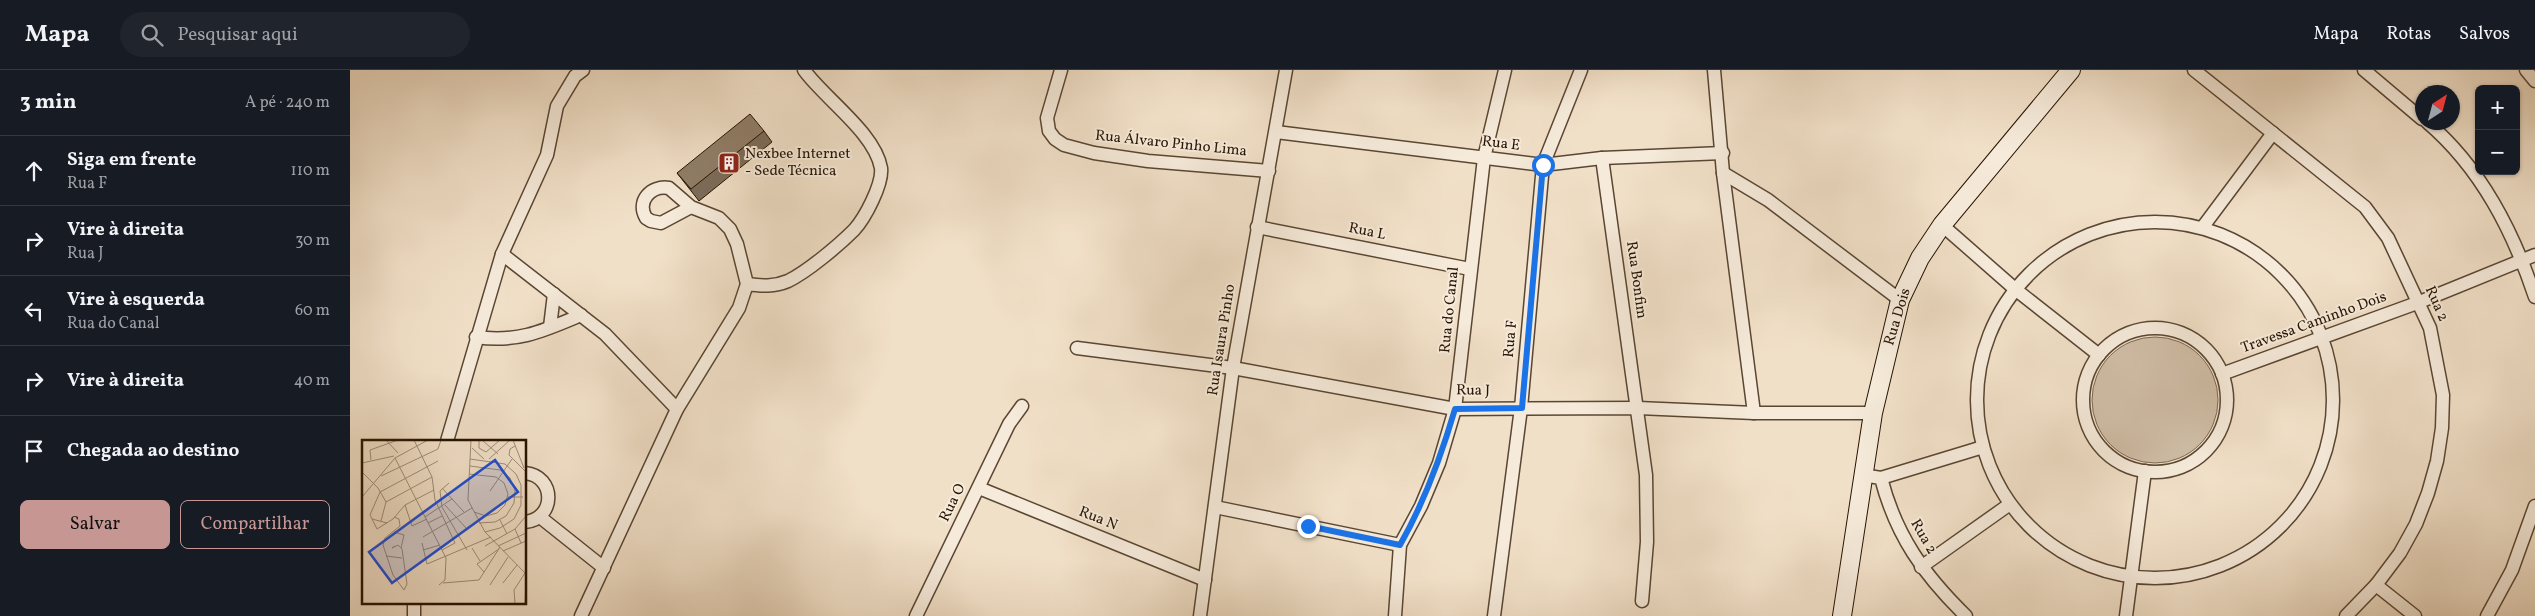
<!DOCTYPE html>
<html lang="pt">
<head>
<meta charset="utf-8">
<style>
  :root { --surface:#171b24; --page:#20242c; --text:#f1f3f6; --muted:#9ea1a6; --line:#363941; --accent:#c59692 }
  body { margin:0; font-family:Vollkorn,serif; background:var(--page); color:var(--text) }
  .controls { position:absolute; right:15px; top:15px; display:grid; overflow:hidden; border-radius:8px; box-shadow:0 1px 4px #0004 }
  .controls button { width:45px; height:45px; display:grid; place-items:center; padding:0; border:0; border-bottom:1px solid var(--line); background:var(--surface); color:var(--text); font:25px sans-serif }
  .compass { position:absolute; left:2065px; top:15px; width:45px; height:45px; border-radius:50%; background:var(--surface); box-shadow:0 1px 4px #0004; rotate:36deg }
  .stop { position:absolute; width:15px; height:15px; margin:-11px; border:4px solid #1a73e8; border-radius:50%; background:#fff }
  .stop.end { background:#1a73e8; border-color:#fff; box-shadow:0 1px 5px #0008 }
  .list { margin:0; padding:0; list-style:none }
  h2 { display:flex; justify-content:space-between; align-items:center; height:65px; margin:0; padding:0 20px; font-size:21px }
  h2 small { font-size:16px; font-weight:400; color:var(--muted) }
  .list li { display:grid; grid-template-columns:32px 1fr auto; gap:15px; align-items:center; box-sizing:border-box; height:70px; padding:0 20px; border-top:1px solid var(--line) }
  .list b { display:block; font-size:19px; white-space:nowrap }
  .list p { margin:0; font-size:16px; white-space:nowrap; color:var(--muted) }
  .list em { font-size:16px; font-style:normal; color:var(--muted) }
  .actions { display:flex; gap:10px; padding:15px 20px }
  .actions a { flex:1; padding:11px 0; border:1px solid var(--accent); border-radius:8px; text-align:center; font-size:18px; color:var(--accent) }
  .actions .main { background:var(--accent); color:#111 }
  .icon { flex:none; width:28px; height:28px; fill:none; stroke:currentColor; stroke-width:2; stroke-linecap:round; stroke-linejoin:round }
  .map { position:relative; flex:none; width:2185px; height:546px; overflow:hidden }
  header { display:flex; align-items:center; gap:30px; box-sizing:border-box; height:70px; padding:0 25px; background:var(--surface); border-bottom:1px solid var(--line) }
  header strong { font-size:24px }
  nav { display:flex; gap:28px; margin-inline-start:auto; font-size:18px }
  .search { width:350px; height:45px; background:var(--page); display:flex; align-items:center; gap:12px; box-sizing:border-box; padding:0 18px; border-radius:28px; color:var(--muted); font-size:19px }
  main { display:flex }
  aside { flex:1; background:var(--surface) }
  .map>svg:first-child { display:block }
  .green { fill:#cfbda6; stroke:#7b6854 }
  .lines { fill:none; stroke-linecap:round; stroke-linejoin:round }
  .street-casing { stroke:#5a4633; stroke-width:15 }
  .secondary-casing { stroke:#271301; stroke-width:20 }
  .street { stroke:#f6ebdb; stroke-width:12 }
  .secondary { stroke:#f6ebdb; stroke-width:18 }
  .wall { fill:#7c6c59; stroke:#271301 }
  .building { fill:#907e68; stroke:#271301 }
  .route { stroke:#1a73e8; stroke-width:6 }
  .labels { text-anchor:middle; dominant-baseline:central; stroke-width:4; stroke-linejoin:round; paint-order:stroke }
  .street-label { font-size:15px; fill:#271301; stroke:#f6ebdb }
  .poi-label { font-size:15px; fill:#271301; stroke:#f6ebdb; text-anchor:start }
  .inset-road { fill:none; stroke:#a08e78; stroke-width:1 }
  .view { fill:#1d4ed8; fill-opacity:0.15; stroke:#1d4ed8; stroke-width:2.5 }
  .inset-edge { fill:none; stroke:#271301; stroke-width:2.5 }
</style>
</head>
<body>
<header>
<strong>Mapa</strong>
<div class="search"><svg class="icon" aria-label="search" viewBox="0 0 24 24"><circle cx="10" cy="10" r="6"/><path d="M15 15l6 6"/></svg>Pesquisar aqui</div>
<nav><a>Mapa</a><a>Rotas</a><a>Salvos</a></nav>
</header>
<main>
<aside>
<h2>3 min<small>A pé · 240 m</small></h2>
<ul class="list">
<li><svg class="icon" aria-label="ahead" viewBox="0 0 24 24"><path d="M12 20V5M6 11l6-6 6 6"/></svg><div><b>Siga em frente</b><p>Rua F</p></div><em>110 m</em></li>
<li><svg class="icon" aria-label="right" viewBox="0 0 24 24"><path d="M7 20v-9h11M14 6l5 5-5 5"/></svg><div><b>Vire à direita</b><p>Rua J</p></div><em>30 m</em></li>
<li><svg class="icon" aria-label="left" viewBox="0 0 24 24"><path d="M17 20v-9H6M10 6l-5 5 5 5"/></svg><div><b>Vire à esquerda</b><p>Rua do Canal</p></div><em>60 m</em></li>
<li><svg class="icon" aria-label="right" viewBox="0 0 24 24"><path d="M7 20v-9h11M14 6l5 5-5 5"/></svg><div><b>Vire à direita</b></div><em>40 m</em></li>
<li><svg class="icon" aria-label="arrive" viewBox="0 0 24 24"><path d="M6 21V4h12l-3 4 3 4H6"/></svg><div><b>Chegada ao destino</b></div></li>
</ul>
<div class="actions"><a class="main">Salvar</a><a>Compartilhar</a></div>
</aside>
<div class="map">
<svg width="2185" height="546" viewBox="0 0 2185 546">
  <rect width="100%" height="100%" fill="#f1e0c8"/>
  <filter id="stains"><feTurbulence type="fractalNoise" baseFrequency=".004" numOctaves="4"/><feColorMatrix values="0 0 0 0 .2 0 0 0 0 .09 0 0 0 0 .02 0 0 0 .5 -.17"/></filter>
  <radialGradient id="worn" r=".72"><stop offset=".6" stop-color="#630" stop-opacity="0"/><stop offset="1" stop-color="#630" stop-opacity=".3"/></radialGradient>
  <circle class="green" cx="1805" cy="330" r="63"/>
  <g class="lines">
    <g class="street-casing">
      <g id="street">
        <path d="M 711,0 L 697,48 L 699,61 L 705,69 L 714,75 L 744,83 L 798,91 L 919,101"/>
        <path d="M 1364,0 L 1373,103 L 1404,343"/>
        <path d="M 1844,0 L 2015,137 L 2038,168 L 2080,258 L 2093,325 L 2092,358 L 2087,391 L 2078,423 L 2066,454 L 2050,483 L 2026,515 L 1996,546"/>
        <path d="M 2014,0 L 2072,49"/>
        <path d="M 2176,0 L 2185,11"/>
        <path d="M 2077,52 C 2131,98 2163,161 2185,227"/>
        <path d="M 926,62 L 1193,95 L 1252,88 L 1373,83"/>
        <path d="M 1252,88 L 1296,405 L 1297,472 L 1292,531"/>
        <path d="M 1373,103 L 1418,130 L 1550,230"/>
        <circle cx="1805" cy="330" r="178"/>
        <path d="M 1592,155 L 1665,219 L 1749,285"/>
        <path d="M 907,157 L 1120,199"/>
        <path d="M 1852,158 L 1923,63"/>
        <path d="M 152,184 L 255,264 L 327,339"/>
        <path d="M 397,214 C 412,216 424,217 438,211 C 457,202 489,175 504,160 C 515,148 533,114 531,98 C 525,63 474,28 454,0"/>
        <path d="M 200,257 L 204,224"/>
        <circle cx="1805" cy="330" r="72"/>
        <path d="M 126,267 C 168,273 193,261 231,245"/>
        <path d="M 727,278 L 883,298 L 1105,339 L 1288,338 L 1404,343 L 1523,343"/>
        <path d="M 1872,304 L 2067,233 L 2185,185"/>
        <path d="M 97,371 L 152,184 L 197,85 L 207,36 L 225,6 L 233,0"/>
        <path d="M 175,403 C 206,406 206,449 175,452"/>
        <path d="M 1512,405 L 1531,408 C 1546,466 1574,505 1616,546"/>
        <path d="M 1531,408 L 1633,377"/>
        <path d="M 629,418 L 855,510"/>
        <path d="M 865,437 L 1050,475"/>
        <path d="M 190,447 L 254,498"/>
        <path d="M 1571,497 L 1660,434"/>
        <path d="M 2026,515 L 2065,546"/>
        <path d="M 64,546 L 64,532"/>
        <path d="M 231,546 L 327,339 L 389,238 L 397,214 L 387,174 L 380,159 L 369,148 L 341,137 L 319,118 C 301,115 286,131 296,148 L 301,151 L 311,153 L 341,137"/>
        <path d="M 566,546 L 659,354 L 672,336"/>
        <path d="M 850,546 L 883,298 L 936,0"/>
        <path d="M 1045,546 L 1050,475 L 1071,436 L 1089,393 L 1105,339 L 1134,88 L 1155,0"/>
        <path d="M 1144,546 L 1171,338 L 1193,95 L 1231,0"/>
        <path d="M 1776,546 L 1795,401"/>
        <path d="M 2137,546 L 2162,500 L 2185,436"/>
      </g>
    </g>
    <g class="secondary-casing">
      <path id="secondary" d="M 1492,546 L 1523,343 L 1550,230 L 1570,188 L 1592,155 L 1721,0"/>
    </g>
    <use href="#street" class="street"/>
    <use href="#secondary" class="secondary"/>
  </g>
  <path class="wall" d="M 414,61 L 422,72 L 349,131 L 327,103 Z"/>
  <path class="building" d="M 400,44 L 414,61 L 341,119 L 327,103 Z"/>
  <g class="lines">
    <path class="route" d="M 958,456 L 1050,475 C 1075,431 1091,387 1105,339 L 1172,338 L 1193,95"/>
  </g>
  <defs>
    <g id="building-square" transform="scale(1.125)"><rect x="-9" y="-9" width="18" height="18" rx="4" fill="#8f2418" stroke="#f6ebdb"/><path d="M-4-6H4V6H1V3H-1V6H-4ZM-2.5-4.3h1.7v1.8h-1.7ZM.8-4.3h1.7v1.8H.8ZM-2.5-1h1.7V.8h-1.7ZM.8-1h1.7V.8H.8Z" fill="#fff"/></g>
  </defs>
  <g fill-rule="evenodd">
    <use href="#building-square" x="379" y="93"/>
  </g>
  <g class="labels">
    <g class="street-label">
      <text transform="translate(821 74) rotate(6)">Rua Álvaro Pinho Lima</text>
      <text transform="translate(1151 74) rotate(7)">Rua E</text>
      <text transform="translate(1017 162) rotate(11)">Rua L</text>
      <text transform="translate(1286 210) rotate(82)">Rua Bonfim</text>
      <text transform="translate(2086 234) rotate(66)">Rua 2</text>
      <text transform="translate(1100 240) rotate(-84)">Rua do Canal</text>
      <text transform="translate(1548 247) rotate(-73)">Rua Dois</text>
      <text transform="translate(1964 253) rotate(-20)">Travessa Caminho Dois</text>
      <text transform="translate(1161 269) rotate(-85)">Rua F</text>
      <text transform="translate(872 270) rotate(-81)">Rua Isaura Pinho</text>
      <text transform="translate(1123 321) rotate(1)">Rua J</text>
      <text transform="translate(603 433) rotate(-64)">Rua O</text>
      <text transform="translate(748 449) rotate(22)">Rua N</text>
      <text transform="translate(1573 467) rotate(60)">Rua 2</text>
    </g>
    <g class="poi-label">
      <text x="395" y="84">Nexbee Internet<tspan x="395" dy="17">- Sede Técnica</tspan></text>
    </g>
  </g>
  <g transform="translate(12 370)">
    <rect width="164" height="164" fill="#f1e0c8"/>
    <path class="inset-road" d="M 24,0 L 36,13M 52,0 L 70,37 L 73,60 L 93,103 L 80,110M 109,0 L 106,60 L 123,92 L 164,134M 117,0 L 117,8 L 124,12 L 138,0M 120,0 L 136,14M 151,0 L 162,28M 153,6 L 148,9 L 147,15 L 164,32M 110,8 L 122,19M 33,18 L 84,118 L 83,140 L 77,145M 108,19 L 143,24 L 154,34 L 159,45 L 159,65 L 152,79 L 138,88 L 123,92M 127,19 L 148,0M 9,20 L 8,10 L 36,0M 0,23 L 32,16M 108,26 L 138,30 L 148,38 L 153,50 L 152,63 L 144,76 L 133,82 L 117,83M 0,32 L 16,48 L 24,62 L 19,81M 107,34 L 134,37 L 142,43 L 146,54 L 143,65 L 135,73 L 124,76 L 112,72M 19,36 L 76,9 L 79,0M 87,43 L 78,51 L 80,67 L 105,110M 80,48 L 102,72M 128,51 L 150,19M 0,57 L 33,18 L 66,0M 146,57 L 161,57M 24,62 L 70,37M 43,65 L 50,86 L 65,79M 83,65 L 104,88M 8,75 L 18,52 L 76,21M 8,75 L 15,89 L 31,79 L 43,65 L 72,50M 32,77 L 37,79 L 38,86 L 23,98 L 21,105 L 31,135 L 42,150 L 45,144 L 40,109 L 36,105 L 30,108 L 33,106M 63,77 L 90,59M 10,79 L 25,83M 138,80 L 145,94M 66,83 L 80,76M 153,89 L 159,103M 32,92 L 42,95 L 39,108M 61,97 L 110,68M 60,103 L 65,124 L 129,97M 123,106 L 153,89 L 164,76M 136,106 L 164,93M 110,108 L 118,121M 61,110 L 78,105M 141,111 L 164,101M 24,116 L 40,118M 122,132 L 115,124 L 137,109M 81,143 L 117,140 L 138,107M 141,143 L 155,125M 128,145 L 146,117M 153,163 L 152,150 L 163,133M 163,163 L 164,136"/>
    <path class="view" d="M 133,20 L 156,52 L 30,143 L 7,112 Z"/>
    <rect width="164" height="164" class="inset-edge"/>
  </g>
  <rect width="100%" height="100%" filter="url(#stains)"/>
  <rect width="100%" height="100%" fill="url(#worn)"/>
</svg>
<div class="controls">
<button>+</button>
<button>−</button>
</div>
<svg class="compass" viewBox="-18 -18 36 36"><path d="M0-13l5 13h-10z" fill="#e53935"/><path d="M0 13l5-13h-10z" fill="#9ea1a6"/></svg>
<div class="stop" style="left:1193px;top:95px"></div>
<div class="stop end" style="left:958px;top:456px"></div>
</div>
</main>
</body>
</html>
